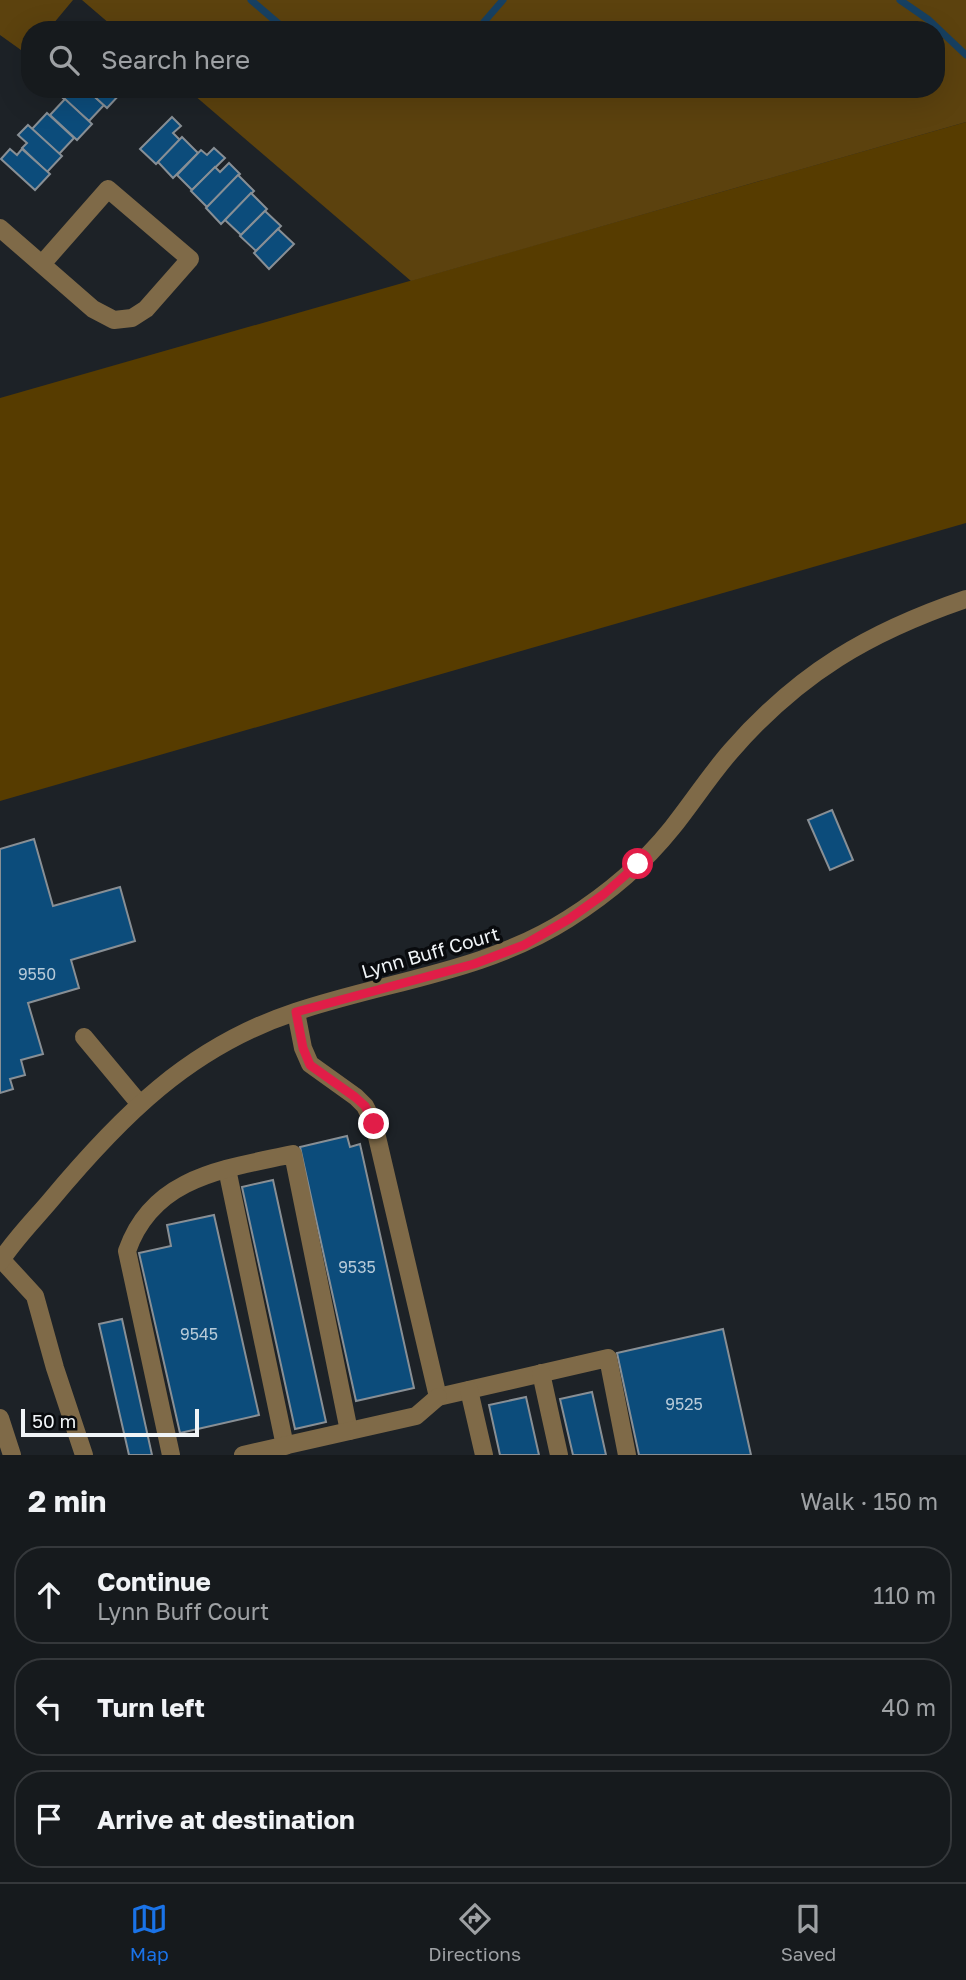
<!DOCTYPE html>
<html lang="en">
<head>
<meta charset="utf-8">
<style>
  :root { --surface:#161a1d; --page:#1f2326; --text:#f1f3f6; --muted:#9ea1a4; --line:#35383b; --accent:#1a73e8 }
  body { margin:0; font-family:"Golos Text",sans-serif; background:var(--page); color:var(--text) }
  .scale { position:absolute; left:21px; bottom:18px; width:178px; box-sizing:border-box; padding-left:7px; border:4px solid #f0f4f7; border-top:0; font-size:19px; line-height:24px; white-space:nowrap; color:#f0f4f7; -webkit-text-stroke:5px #090b0e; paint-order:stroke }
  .stop { position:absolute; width:21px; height:21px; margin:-16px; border:5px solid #e11d48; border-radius:50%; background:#fff }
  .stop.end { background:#e11d48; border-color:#fff; box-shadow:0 2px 7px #0008 }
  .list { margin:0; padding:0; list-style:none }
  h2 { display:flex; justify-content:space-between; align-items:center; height:91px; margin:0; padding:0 28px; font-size:30px }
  h2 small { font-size:23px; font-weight:400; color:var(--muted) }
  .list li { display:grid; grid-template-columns:46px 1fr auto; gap:21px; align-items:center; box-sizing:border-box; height:98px; margin:0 14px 14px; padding:0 14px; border:2px solid var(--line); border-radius:28px }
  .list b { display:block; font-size:26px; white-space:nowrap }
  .list p { margin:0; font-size:23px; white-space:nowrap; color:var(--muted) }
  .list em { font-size:23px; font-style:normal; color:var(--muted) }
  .icon { flex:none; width:38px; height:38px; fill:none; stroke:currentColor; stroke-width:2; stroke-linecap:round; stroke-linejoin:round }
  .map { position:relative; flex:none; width:966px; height:1455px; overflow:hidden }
  .search { position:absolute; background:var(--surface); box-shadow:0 7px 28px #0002; left:21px; right:21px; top:21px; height:77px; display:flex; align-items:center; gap:18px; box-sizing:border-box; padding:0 24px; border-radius:28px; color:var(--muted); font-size:26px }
  .sheet { height:427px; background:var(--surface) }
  nav { display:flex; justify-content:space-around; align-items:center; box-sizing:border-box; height:98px; border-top:2px solid var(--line); background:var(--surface); font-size:19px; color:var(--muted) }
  nav a { display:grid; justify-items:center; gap:4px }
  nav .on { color:var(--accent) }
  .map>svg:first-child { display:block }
  .green { fill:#573c00 }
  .forest { fill:#5c420e }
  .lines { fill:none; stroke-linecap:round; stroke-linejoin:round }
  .stream { stroke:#174061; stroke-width:7 }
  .building { fill:#0c4c7b; stroke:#888f95; stroke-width:2 }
  .minor { stroke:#7f6a48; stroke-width:18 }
  .route { stroke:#e11d48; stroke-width:9 }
  .labels { text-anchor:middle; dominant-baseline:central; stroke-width:7; stroke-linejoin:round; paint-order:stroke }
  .number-label { font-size:16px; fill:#b7cad8 }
  .street-label { font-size:19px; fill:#f0f4f7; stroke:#090b0e }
</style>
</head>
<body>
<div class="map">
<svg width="966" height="1455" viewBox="0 0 966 1455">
  <rect width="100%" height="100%" fill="#1d2227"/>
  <path class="green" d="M 966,122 L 966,523 L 0,801 L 0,398 Z"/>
  <g class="forest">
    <path d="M 0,0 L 73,0 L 48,30 L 30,30 L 30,52 L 28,55 L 0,35 Z"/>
    <path d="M 82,0 L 966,0 L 966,122 L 411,281 L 187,89 L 936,89 L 936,30 L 117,30 Z"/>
  </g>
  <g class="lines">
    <g class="stream">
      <path d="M 251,0 L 286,30"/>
      <path d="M 900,0 L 929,20 L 966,55"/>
      <path d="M 477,30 L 503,0"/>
    </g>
  </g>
  <g class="building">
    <path d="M 57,89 L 86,89 L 104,105 L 89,121 L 55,91 Z"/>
    <path d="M 86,89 L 118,89 L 122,92 L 107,108 Z"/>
    <path d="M 65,99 L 92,124 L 77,140 L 50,115 Z"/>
    <path d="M 47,113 L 74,138 L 59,154 L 32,129 Z"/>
    <path d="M 172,117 L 181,126 L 173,133 L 180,140 L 156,164 L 140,149 Z"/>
    <path d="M 28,125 L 62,156 L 47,172 L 22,148 L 27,143 L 18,135 Z"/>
    <path d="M 182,137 L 198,153 L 173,178 L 158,162 Z"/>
    <path d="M 214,148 L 225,158 L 192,190 L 177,175 L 201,150 L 207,155 Z"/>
    <path d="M 10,149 L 17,155 L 22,149 L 50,174 L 35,190 L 1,159 Z"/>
    <path d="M 229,163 L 240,174 L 207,207 L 191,191 L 215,167 L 220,172 Z"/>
    <path d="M 238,175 L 254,191 L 221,224 L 206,208 Z"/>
    <path d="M 251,193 L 267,209 L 241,235 L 225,220 Z"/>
    <path d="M 265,211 L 281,226 L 256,251 L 240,236 Z"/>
    <path d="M 278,229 L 294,244 L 269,269 L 254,253 Z"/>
    <path d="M 832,810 L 853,860 L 830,870 L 808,820 Z"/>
    <path d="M 34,839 L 53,906 L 120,887 L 135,941 L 71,960 L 79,988 L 28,1003 L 43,1054 L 21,1060 L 25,1075 L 10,1079 L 13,1089 L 0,1093 L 0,849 Z"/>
    <path d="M 347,1136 L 350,1147 L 360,1144 L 414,1388 L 356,1401 L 300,1147 Z"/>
    <path d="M 273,1180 L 326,1422 L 295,1429 L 242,1187 Z"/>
    <path d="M 214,1215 L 259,1415 L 180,1433 L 139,1253 L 171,1246 L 167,1225 Z"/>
    <path d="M 122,1319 L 152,1455 L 129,1455 L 99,1324 Z"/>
    <path d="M 723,1329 L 751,1455 L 639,1455 L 617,1353 Z"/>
    <path d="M 592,1392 L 606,1455 L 573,1455 L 560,1399 Z"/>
    <path d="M 526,1397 L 539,1455 L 500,1455 L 489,1405 Z"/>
  </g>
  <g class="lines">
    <g class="minor">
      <path d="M 0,228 L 93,309 L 114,320 L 132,318 L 146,309 L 190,259 L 108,189 L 42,264"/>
      <path d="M 296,1012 L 303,1048 L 310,1064 L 356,1097 L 365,1106 L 374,1124 L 438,1397 L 608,1358 L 627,1455"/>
      <path d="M 84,1037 L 139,1103"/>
      <path d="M 227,1169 L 285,1446"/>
      <path d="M 0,1258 L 35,1296 L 55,1368 L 84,1455"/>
      <path d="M 0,1262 C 14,1240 33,1221 50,1201 C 120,1117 189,1047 295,1012 C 387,981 485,972 568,919 C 606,895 644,863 672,828 C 692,803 710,775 731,751 C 799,673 869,632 966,599"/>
      <path d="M 541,1373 L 559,1455"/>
      <path d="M 469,1390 L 484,1455"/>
      <path d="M 0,1418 L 12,1455"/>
      <path d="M 171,1455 L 127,1251 C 153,1176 225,1169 293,1154 L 349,1431"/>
      <path d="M 243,1455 L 416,1416 L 438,1397"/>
    </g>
  </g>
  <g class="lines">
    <path class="route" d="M 374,1124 L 365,1106 L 355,1097 L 310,1065 L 303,1048 L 296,1012 L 474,964 L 524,945 L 569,919 L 604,894 L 638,864"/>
  </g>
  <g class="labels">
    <g class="number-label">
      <text x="37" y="974">9550</text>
      <text x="357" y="1267">9535</text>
      <text x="199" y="1334">9545</text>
      <text x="684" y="1404">9525</text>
    </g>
    <g class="street-label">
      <text transform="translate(430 952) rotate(-16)">Lynn Buff Court</text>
    </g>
  </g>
</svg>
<div class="scale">50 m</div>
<div class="stop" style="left:638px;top:864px"></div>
<div class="stop end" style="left:374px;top:1124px"></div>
<div class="search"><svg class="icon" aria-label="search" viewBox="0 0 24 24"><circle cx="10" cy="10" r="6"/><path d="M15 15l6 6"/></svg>Search here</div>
</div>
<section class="sheet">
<h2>2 min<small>Walk · 150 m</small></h2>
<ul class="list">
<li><svg class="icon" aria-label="ahead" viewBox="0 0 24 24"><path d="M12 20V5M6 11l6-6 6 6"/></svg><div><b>Continue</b><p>Lynn Buff Court</p></div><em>110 m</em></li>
<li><svg class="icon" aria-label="left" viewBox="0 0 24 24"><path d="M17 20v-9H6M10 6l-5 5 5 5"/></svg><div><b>Turn left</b></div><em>40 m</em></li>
<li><svg class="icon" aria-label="arrive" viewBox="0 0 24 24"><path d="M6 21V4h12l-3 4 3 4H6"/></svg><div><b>Arrive at destination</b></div></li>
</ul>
</section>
<nav>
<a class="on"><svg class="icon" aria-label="map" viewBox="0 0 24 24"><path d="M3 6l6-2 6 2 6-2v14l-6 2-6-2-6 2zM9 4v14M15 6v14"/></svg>Map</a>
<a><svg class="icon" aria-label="directions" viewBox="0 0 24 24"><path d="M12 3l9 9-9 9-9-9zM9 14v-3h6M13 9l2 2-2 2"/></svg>Directions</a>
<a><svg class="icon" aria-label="saved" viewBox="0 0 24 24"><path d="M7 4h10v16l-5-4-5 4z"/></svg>Saved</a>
</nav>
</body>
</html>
